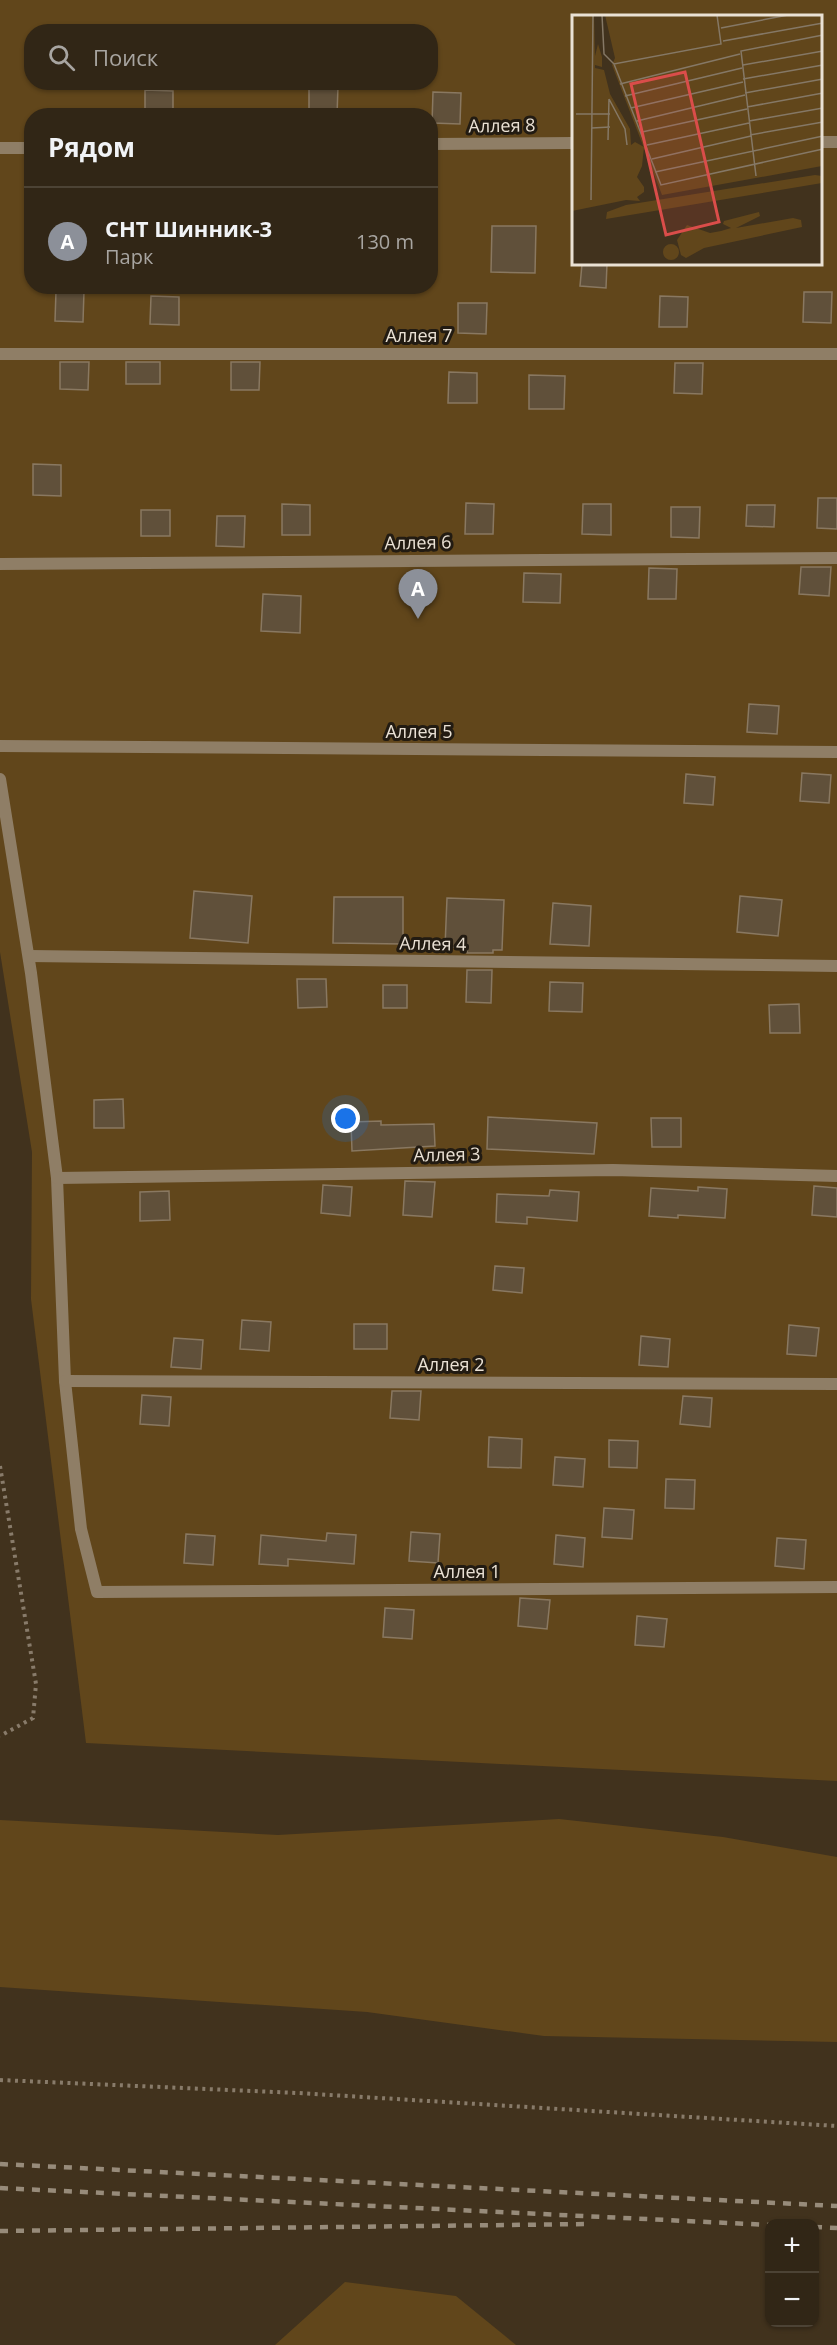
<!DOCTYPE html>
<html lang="ru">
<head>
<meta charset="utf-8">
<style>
  :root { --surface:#312616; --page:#3d3223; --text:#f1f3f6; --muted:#a8a5a1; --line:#4c4335; --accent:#8c9099 }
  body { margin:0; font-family:"Open Sans",sans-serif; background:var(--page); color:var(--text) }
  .controls { position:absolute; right:18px; bottom:18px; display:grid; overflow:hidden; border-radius:12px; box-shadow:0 2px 4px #0004 }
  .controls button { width:54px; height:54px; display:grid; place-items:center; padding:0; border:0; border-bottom:2px solid var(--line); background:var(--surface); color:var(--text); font:30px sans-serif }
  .you { position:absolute; left:346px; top:1119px; width:21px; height:21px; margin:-15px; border:4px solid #fff; border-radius:50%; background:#1a73e8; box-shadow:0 0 0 9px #1a73e833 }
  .badge { display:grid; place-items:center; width:39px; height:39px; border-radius:50%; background:var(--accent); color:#fff; font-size:20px; font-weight:700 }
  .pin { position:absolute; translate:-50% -50px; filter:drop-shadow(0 2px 3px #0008) }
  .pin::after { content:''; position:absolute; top:32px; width:21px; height:18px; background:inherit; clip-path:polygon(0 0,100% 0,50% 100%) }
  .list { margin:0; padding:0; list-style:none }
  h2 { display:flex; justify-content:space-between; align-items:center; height:78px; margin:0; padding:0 24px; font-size:26px }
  h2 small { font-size:20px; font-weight:400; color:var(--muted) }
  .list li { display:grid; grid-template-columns:39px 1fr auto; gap:18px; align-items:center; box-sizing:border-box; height:108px; padding:0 24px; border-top:2px solid var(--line) }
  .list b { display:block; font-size:22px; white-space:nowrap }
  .list p { margin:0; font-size:20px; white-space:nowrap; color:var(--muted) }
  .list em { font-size:20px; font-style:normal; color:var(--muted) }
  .icon { flex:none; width:33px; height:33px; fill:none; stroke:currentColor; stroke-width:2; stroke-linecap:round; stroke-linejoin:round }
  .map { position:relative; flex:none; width:837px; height:2345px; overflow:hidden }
  .search { position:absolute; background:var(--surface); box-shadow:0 2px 4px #0004; left:24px; top:24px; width:414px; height:66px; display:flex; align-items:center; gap:15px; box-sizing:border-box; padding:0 21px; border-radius:24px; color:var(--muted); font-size:22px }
  .panel { position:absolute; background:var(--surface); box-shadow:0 2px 4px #0004; left:24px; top:108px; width:414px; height:186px; border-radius:24px }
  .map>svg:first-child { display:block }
  .green { fill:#61461b; fill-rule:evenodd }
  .building { fill:#60503a; stroke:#897861; stroke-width:1.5 }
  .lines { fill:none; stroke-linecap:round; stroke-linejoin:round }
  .path { stroke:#887b6a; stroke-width:4; stroke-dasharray:3 4.5; stroke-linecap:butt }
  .service { stroke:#8f7e66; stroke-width:12 }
  .rail { stroke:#978b7a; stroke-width:4.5; stroke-dasharray:8 8; stroke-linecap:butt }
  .labels { text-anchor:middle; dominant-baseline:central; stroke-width:6; stroke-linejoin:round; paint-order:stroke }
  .street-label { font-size:18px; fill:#eae1d4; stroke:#221b12 }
  .inset-road { fill:none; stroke:#857866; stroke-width:1.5 }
  .view { fill:#da4d4a; fill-opacity:0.15; stroke:#da4d4a; stroke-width:3 }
  .inset-edge { fill:none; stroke:#eae1d4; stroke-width:3 }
</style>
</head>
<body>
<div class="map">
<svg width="837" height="2345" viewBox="0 0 837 2345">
  <rect width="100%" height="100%" fill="#41321d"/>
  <g class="green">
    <path d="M 0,0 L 837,0 L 837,1781 L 86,1743 L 31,1299 L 32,1152 L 0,952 ZM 573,16 L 820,16 L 820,264 L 573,264 ZM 32,32 L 430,32 L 430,82 L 32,82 ZM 32,116 L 430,116 L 430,286 L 32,286 Z"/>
    <path d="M 559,1819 L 723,1837 L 837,1857 L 837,2042 L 544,2036 L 367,2012 L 0,1987 L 0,1820 L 278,1835 Z"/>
    <path d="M 345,2282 L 456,2296 L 516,2345 L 275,2345 Z"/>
  </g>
  <g class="building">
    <path d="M 309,85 L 338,86 L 337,116 L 309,116 Z"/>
    <path d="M 145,90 L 173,91 L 173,116 L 145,116 Z"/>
    <path d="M 433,92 L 461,93 L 460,124 L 432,123 Z"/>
    <path d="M 492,226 L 536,226 L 535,273 L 491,272 Z"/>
    <path d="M 582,264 L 607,264 L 606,288 L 580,286 Z"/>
    <path d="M 56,291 L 84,291 L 83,322 L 55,321 Z"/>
    <path d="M 804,292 L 832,292 L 831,323 L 803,322 Z"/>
    <path d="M 151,296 L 179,297 L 179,325 L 150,324 Z"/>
    <path d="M 660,296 L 688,297 L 687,327 L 659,327 Z"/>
    <path d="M 458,303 L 487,303 L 486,334 L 458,333 Z"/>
    <path d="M 60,362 L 89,362 L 88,390 L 60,389 Z"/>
    <rect x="126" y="362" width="34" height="22"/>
    <path d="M 231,362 L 260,362 L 259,390 L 231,390 Z"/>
    <path d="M 675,363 L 703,363 L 702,394 L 674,393 Z"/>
    <path d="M 449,372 L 477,373 L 477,403 L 448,403 Z"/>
    <path d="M 529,375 L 565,376 L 564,409 L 529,409 Z"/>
    <path d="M 33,464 L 61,465 L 61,496 L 33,495 Z"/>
    <path d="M 818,498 L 837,498 L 837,529 L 817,528 Z"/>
    <path d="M 466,503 L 494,504 L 493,534 L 465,534 Z"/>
    <path d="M 282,504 L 310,505 L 310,535 L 282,535 Z"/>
    <path d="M 583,504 L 611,504 L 611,535 L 582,534 Z"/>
    <path d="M 747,505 L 775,505 L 774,527 L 746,526 Z"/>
    <path d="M 671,507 L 700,507 L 699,538 L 671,537 Z"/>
    <rect x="141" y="510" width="29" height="26"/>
    <path d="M 217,516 L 245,516 L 244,547 L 216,546 Z"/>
    <path d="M 801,567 L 831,567 L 829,596 L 799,594 Z"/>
    <path d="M 649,568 L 677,569 L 676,599 L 648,599 Z"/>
    <path d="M 524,573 L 561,574 L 560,603 L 523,602 Z"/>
    <path d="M 263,594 L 301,596 L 300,633 L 261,631 Z"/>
    <path d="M 749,704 L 779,706 L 777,734 L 747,732 Z"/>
    <path d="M 802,773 L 831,775 L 829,803 L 800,801 Z"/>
    <path d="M 686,774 L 715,777 L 713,805 L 684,803 Z"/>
    <path d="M 194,891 L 252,896 L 248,943 L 190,938 Z"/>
    <path d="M 740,896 L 782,900 L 778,936 L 737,932 Z"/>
    <path d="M 334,897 L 403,897 L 403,944 L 333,943 Z"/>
    <path d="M 447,898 L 504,900 L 502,950 L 493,950 L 493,953 L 467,953 L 467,948 L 445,947 Z"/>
    <path d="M 553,903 L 591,906 L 589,946 L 550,944 Z"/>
    <path d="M 467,970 L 492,970 L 491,1003 L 466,1002 Z"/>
    <path d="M 297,979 L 326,979 L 327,1007 L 298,1008 Z"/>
    <path d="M 550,982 L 583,983 L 582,1012 L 549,1011 Z"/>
    <rect x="383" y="985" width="24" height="23"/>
    <path d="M 799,1004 L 800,1033 L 770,1033 L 769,1005 Z"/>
    <path d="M 123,1099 L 124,1128 L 94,1128 L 94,1100 Z"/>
    <path d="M 488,1117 L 597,1123 L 594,1154 L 487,1149 Z"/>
    <path d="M 651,1118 L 681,1118 L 681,1147 L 652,1147 Z"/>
    <path d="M 381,1121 L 381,1125 L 434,1124 L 435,1146 L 352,1151 L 351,1122 Z"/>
    <path d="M 405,1181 L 435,1182 L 432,1217 L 403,1215 Z"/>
    <path d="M 323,1185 L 352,1187 L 350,1216 L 321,1213 Z"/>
    <path d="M 814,1186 L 837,1188 L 837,1217 L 812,1215 Z"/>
    <path d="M 698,1187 L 727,1189 L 725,1218 L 678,1215 L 678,1218 L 649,1216 L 651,1188 L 698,1191 Z"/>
    <path d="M 550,1190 L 579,1192 L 577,1221 L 527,1217 L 527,1224 L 496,1222 L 497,1194 L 549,1196 Z"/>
    <path d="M 169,1191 L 170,1220 L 140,1221 L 140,1192 Z"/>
    <path d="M 495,1266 L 524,1268 L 522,1293 L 493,1290 Z"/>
    <path d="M 242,1320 L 271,1322 L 269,1351 L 240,1349 Z"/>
    <rect x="354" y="1324" width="33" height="25"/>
    <path d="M 789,1325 L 819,1328 L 816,1356 L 787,1354 Z"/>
    <path d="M 641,1336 L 670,1339 L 668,1367 L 639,1365 Z"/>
    <path d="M 174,1338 L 203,1340 L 201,1369 L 171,1367 Z"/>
    <path d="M 392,1391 L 421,1391 L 419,1420 L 390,1418 Z"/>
    <path d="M 142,1395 L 171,1397 L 169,1426 L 140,1424 Z"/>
    <path d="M 683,1396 L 712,1398 L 710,1427 L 680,1424 Z"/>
    <path d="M 489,1437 L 522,1439 L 521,1468 L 488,1467 Z"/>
    <path d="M 609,1440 L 638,1441 L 637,1468 L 609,1467 Z"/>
    <path d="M 555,1457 L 585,1459 L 583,1487 L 553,1485 Z"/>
    <path d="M 666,1479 L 695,1480 L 694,1509 L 665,1508 Z"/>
    <path d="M 604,1508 L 634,1510 L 632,1539 L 602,1537 Z"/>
    <path d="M 411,1532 L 440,1534 L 438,1563 L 409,1561 Z"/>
    <path d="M 327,1533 L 356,1535 L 354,1564 L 288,1559 L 288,1566 L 259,1564 L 261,1535 L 326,1541 Z"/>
    <path d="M 186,1534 L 215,1536 L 213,1565 L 184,1563 Z"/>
    <path d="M 556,1535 L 585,1538 L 583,1567 L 554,1564 Z"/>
    <path d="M 777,1538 L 806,1540 L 804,1569 L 775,1566 Z"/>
    <path d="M 520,1598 L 550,1600 L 547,1629 L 518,1626 Z"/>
    <path d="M 385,1608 L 414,1610 L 412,1639 L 383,1637 Z"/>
    <path d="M 637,1616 L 667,1619 L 664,1647 L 635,1645 Z"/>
  </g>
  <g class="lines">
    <g class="path">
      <path d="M 0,1466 L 36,1684 L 33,1718 L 0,1736"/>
      <path d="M 0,2080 L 298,2093 L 837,2126"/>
    </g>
    <g class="service">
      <path d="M 820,142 L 837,142"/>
      <path d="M 430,144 L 573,143"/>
      <path d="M 0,148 L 32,148"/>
      <path d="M 0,354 L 837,354"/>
      <path d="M 0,564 L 837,558"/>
      <path d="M 0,746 L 837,752"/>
      <path d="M 0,779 L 31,973 L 57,1178 L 65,1381 L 81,1529 L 97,1592 L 837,1587"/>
      <path d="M 29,956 L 837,966"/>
      <path d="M 57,1178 L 613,1170 L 837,1176"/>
      <path d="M 65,1381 L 837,1384"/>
    </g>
    <g class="rail">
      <path d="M 0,2164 L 837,2206"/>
      <path d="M 0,2188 L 770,2225"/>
      <path d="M 814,2227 L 837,2228"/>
      <path d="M 0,2231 L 591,2224"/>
    </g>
  </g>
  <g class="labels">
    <g class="street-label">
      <text transform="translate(502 125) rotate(-1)">Аллея 8</text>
      <text x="419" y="335">Аллея 7</text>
      <text transform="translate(418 542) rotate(-1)">Аллея 6</text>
      <text x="419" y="731">Аллея 5</text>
      <text transform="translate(433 943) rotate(1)">Аллея 4</text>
      <text transform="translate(447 1154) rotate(-1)">Аллея 3</text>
      <text x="451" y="1364">Аллея 2</text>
      <text x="467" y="1571">Аллея 1</text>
    </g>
  </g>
  <g transform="translate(572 15)">
    <rect width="250" height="250" fill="#41321d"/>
    <path d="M 0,0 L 22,0 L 23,41 L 26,29 L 30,42 L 30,52 L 23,50 L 23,53 L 32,55 L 38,79 L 58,114 L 59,130 L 63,127 L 72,132 L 70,151 L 65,162 L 72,172 L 72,177 L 65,182 L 68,186 L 54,185 L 0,196 ZM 33,0 L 250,0 L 250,151 L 90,180 L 40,50 L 43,43 ZM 243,160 L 250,161 L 250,168 L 34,204 L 35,197 L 54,190 ZM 187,197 L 188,201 L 164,213 L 221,203 L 229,205 L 230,212 L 132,233 L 114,243 L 109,240 L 105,225 L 115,210 L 138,218 L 149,216 L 159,213 L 151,209 L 152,206 ZM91 237a8 8 0 1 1 16 0a8 8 0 1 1-16 0Z" fill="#61461b"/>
    <path class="inset-road" d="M 30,0 L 32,39 L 42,49 L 149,29 L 145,0M 149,13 L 216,0M 151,26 L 251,8M 42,49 L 89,170 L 251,134M 171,50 L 251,36M 171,64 L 251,50M 48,69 L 168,39M 173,78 L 251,64M 53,81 L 170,53M 37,84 L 53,114 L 55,130M 175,92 L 251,78M 59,93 L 171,67M 4,99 L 38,99M 65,106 L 173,80M 177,106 L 251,93M 20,113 L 38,112M 70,117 L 175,94M 178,120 L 251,107M 36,125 L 37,84M 75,130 L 177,108M 80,144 L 179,121M 83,157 L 251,121M 184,161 L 169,36 L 251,20M 19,185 L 21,0"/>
    <path class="view" d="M 113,57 L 147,207 L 94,220 L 59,69 Z"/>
    <rect width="250" height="250" class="inset-edge"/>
  </g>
</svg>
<div class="controls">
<button>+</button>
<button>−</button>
</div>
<div class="you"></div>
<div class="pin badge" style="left:418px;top:619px">A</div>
<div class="search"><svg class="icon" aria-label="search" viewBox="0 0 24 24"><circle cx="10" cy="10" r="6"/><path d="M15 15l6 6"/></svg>Поиск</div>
<section class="panel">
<h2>Рядом<small></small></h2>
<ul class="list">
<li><span class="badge">A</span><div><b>СНТ Шинник-3</b><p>Парк</p></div><em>130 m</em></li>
</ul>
</section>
</div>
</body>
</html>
